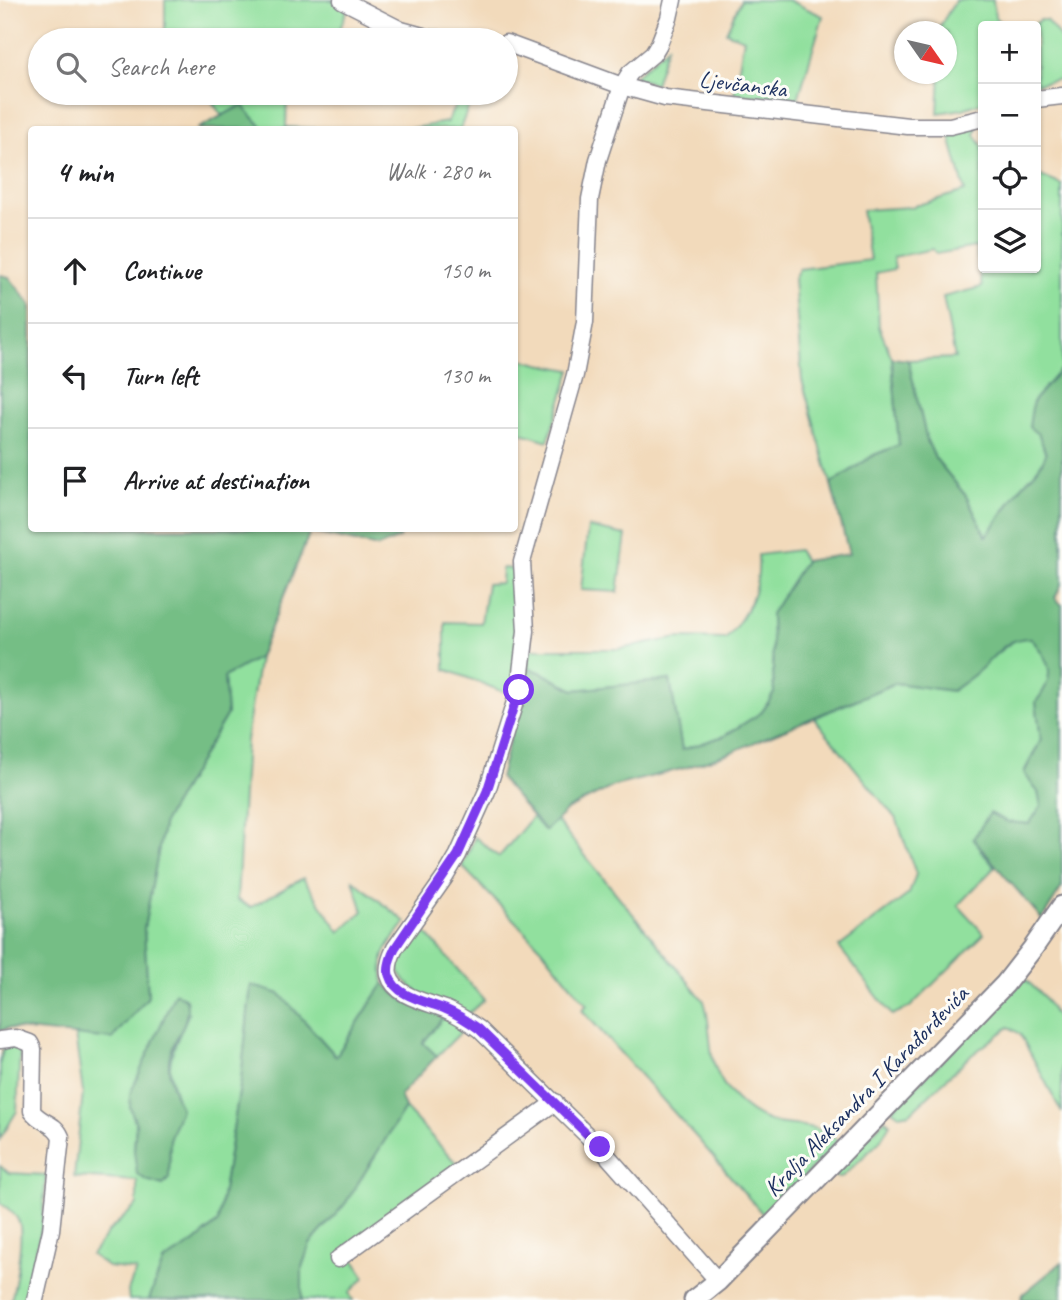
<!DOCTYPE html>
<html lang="en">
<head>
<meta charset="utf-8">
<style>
  :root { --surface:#fff; --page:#f2f2f2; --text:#202124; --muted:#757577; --line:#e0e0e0 }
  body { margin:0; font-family:Caveat,sans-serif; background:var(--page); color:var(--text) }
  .controls { position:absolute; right:21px; top:21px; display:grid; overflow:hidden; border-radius:7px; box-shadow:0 2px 5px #0004 }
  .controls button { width:63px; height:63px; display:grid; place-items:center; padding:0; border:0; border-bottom:2px solid var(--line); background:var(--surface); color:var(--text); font:35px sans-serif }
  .compass { position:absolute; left:894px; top:21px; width:63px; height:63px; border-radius:50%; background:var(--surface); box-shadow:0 2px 5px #0004; rotate:124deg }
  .stop { position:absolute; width:21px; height:21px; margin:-16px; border:5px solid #7c3aed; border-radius:50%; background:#fff }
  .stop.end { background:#7c3aed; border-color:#fff; box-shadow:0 2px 7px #0008 }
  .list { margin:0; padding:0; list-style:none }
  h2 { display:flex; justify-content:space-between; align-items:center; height:91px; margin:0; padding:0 28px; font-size:30px }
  h2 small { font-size:23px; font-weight:400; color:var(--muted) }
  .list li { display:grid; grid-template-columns:46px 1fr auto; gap:21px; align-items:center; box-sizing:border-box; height:105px; padding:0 28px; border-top:2px solid var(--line) }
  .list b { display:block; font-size:26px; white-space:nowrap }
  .list em { font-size:23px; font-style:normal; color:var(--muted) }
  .icon { flex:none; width:38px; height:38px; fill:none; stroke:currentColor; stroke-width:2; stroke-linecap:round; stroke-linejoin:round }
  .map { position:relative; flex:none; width:1062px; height:1300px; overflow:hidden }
  .search { position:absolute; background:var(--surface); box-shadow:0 2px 5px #0004; left:28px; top:28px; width:490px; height:77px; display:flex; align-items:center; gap:18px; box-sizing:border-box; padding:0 24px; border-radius:38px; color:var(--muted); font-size:26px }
  .panel { position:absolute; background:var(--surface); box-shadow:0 2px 5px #0004; left:28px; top:126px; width:490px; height:406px; border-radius:7px }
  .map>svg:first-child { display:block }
  .green { fill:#91e09e; stroke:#56887e; stroke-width:2; fill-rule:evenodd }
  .forest { fill:#74be85; stroke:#487672; stroke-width:2 }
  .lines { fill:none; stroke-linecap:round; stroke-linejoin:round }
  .minor-casing { stroke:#86848c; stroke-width:19 }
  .tertiary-casing { stroke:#86848c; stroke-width:23 }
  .minor { stroke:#fff; stroke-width:16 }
  .tertiary { stroke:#fff; stroke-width:19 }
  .route { stroke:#7c3aed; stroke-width:9 }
  .labels { text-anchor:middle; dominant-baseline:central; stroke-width:6; stroke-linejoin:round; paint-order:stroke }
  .street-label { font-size:24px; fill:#1b2f5e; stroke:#fdfcf7 }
</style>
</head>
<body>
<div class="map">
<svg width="1062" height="1300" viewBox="0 0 1062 1300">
  <rect width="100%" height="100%" fill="#fdfcf7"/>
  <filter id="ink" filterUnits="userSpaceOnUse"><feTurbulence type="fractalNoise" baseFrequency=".0143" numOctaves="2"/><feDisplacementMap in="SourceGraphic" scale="14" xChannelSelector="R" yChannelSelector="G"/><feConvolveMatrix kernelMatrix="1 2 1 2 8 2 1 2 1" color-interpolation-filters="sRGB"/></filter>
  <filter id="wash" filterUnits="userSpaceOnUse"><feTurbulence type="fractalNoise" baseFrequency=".00686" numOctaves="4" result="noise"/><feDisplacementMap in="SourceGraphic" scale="28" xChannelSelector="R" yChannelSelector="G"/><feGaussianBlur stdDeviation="1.57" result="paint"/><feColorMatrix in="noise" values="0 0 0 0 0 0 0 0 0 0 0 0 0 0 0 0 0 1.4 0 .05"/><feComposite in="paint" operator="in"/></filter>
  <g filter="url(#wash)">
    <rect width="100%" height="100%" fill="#f2dabb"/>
    <g class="green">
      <path d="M 165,0 L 333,0 L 348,7 L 336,40 L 165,40 Z"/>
      <path d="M 741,0 L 788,0 L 823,16 L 798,99 L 734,94 L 744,39 L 726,32 Z"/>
      <path d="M 956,0 L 993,0 L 995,17 L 1003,26 L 983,26 L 983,102 L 963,109 L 938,113 L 940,74 L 946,74 L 946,32 L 937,31 Z"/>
      <path d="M 1039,20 L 1046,20 L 1062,40 L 1062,79 L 1036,84 L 1036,26 L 1033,26 Z"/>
      <path d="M 667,47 L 655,84 L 634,77 Z"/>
      <path d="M 206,93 L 287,93 L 286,127 L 331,129 L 264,129 L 242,106 L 222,116 Z"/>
      <path d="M 460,96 L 471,100 L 460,129 L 408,129 L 447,122 Z"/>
      <path d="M 978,124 L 975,135 L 983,147 L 983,268 L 1036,268 L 1036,174 L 1062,185 L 1062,368 L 1033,401 L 1039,435 L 1046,455 C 1040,470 1029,477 1019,490 C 1007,505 999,522 986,536 L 966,496 L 935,458 L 927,441 L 908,360 L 955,358 L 943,297 L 982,287 L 976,247 L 936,254 L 933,249 L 893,257 L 895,269 L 876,273 L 879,327 L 892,358 L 899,445 L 874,455 L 831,484 L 802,380 L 794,279 L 799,269 L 870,260 L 862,210 L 911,207 L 965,191 L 948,130 Z"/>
      <path d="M 514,357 L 539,364 L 571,370 L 548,441 L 515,431 Z"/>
      <path d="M 588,527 L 626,535 L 618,592 L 581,590 Z"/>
      <path d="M 798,550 L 805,561 L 771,614 L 774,693 L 762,712 L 724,736 L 682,750 L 670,680 L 574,690 L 540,672 L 527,668 L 531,649 L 619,649 L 678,638 L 726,639 C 747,614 761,589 758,555 Z"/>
      <path d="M 502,568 L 515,569 C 519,609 523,653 510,691 L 501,691 L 445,669 L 445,622 L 481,623 L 487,584 L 501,583 Z"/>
      <path d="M 1019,638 L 1031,638 C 1051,664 1058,675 1036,702 L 1041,740 L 1024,772 L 1038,792 L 1041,806 L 1030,824 L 1008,822 L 980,850 L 995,867 L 958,905 L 984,934 L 910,1007 L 892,1015 L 839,947 L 909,894 L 916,874 L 897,820 L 814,718 L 895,683 L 952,691 C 975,674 994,652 1019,638 Z"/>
      <path d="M 259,657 L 246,740 L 237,900 L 251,907 L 303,878 L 340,932 L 363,911 L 353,880 L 406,922 C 387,947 379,950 384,983 L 336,1056 L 280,994 L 251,986 L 241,1080 L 218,1222 L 195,1242 L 163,1262 L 149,1300 L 129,1300 L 128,1291 L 136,1270 L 108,1267 L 91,1255 L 109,1231 L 137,1205 L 137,1181 L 74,1177 L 83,1093 L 75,1034 L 112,1039 L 148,997 L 144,928 L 164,821 L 227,714 L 224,677 ZM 189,1012 C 171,1056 161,1063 181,1109 L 170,1137 L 169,1178 L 134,1150 L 136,1124 L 130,1107 Z"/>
      <path d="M 533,816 L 545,830 L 556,820 L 704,1001 C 712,1025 707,1053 719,1076 C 729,1097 753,1118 777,1123 C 800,1127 819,1124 838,1141 L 766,1218 L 698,1139 L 582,1010 L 587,1005 L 542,949 L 462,866 L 475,837 L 499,857 Z"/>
      <path d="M 420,926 L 484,1000 L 468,1014 C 441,1003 406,995 396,964 Z"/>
      <path d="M 1025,979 L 1044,997 L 1062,1026 L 1062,1113 L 1020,1034 L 1009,1027 L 969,1057 L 910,1113 L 899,1115 L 892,1110 Z"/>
      <path d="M 445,1015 L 467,1026 L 437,1056 L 423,1043 Z"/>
      <path d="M 4,1046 L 16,1047 L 20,1050 L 17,1111 L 0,1139 L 0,1062 Z"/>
      <path d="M 405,1108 L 458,1165 L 351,1256 L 365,1277 L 349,1293 L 353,1300 L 302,1300 L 302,1267 L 310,1244 L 345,1204 Z"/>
      <path d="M 885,1119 L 890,1124 L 879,1142 L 843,1176 L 838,1178 L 833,1175 Z"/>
      <path d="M 0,1166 L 9,1173 L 46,1175 L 42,1226 L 24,1300 L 11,1300 C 15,1287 24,1235 19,1222 C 15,1213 8,1208 0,1203 Z"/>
    </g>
    <g class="forest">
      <path d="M 242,105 L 264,129 L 197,129 Z"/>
      <path d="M 0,275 L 9,277 L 31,305 L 32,528 L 401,529 L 399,538 L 378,547 L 310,532 L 259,657 L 224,677 L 227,714 L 164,821 L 144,928 L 148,997 L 112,1039 L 8,1028 L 0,1031 Z"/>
      <path d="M 892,358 L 908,360 L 927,441 L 935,458 L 966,496 L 986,536 C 999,521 1008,505 1019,490 C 1029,477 1040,470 1046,454 L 1039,435 L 1029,427 L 1033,401 L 1062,368 L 1062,583 L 1055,598 L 1062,605 L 1062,887 L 1042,919 L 973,839 L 990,813 L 1008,822 L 1029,824 L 1041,806 L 1038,792 L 1024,773 L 1041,740 L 1036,702 C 1057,675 1051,664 1031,638 C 1004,637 994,659 975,674 C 968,680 960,685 952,691 L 895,683 L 729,753 L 685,768 L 614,786 L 568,809 L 545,831 L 500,778 L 527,668 L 540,672 L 574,690 L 670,680 L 682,750 L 724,736 L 762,712 L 774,693 L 771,614 L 805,561 L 849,554 L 831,484 L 874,455 L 899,445 Z"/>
      <path d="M 384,983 C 406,1006 415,1007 445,1015 L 423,1043 L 437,1056 L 400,1095 L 405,1108 L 345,1204 L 310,1244 L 302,1267 L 302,1300 L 149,1300 L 163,1262 L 195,1242 L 218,1222 L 241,1080 L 251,985 L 280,994 L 336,1056 Z"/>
      <path d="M 175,993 L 186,999 C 192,1025 171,1038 169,1061 C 168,1079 174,1093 181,1109 L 170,1137 L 169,1178 L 163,1185 L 146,1180 L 137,1174 L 134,1150 L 136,1124 L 130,1107 L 130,1094 Z"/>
      <path d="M 1062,1262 L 1062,1300 L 1021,1300 L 1023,1294 Z"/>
    </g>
  </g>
  <g filter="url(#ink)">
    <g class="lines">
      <g class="minor-casing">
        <g id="minor">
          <path d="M 342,0 L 401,30 L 430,38 L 479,40"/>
          <path d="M 673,0 L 669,18 L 659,44 L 653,54 L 630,73 L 622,86 L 598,160 L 590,199 L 585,322 L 575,375 L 522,562 L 526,631 L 519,689 L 487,791 L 458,855 L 445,877 L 395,948 C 391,956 387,966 389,975 C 395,997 428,1002 445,1009 C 457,1014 468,1021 479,1029 L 604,1152 L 718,1281"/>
          <path d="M 506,43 L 622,86 L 665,98 L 908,126 L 950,126 L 983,118"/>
          <path d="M 1036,99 L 1062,96"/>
          <path d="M 0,1040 L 16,1038 L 30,1043 L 33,1049 L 32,1111 C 41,1124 55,1122 61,1137 L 51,1230 L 35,1300"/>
          <path d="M 338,1259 L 555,1102"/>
        </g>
      </g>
      <g class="tertiary-casing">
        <path id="tertiary" d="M 694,1300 L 718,1281 L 1005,984 L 1033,948 L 1062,906"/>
      </g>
      <use href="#minor" class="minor"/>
      <use href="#tertiary" class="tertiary"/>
    </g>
  </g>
  <g class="lines" filter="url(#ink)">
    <path class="route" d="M 519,690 L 487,791 L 458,855 L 395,948 C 391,956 387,966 389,975 C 395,997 428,1002 445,1009 C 457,1014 468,1021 479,1029 L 600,1147"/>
  </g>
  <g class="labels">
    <g class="street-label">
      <text transform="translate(743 84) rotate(7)">Ljevčanska</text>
      <text transform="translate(866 1091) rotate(-46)">Kralja Aleksandra I Karađorđevića</text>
    </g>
  </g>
</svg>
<div class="controls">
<button>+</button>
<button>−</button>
<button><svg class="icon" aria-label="locate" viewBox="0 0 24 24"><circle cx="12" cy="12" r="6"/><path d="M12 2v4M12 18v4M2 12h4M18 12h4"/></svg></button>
<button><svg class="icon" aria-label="layers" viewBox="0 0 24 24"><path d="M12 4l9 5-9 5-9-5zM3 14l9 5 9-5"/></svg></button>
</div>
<svg class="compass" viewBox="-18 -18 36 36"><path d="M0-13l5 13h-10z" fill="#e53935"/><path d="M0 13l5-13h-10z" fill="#757577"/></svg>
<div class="stop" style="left:519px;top:690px"></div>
<div class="stop end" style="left:600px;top:1147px"></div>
<div class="search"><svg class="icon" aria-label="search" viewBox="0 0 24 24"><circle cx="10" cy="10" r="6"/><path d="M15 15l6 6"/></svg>Search here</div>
<section class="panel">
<h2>4 min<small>Walk · 280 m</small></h2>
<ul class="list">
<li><svg class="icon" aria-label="ahead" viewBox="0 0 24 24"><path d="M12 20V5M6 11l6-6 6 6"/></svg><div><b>Continue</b></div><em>150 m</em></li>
<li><svg class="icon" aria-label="left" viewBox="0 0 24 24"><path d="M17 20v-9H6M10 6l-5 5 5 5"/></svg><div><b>Turn left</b></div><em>130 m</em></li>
<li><svg class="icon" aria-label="arrive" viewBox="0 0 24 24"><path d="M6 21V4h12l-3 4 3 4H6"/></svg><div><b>Arrive at destination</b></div></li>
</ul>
</section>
</div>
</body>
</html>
